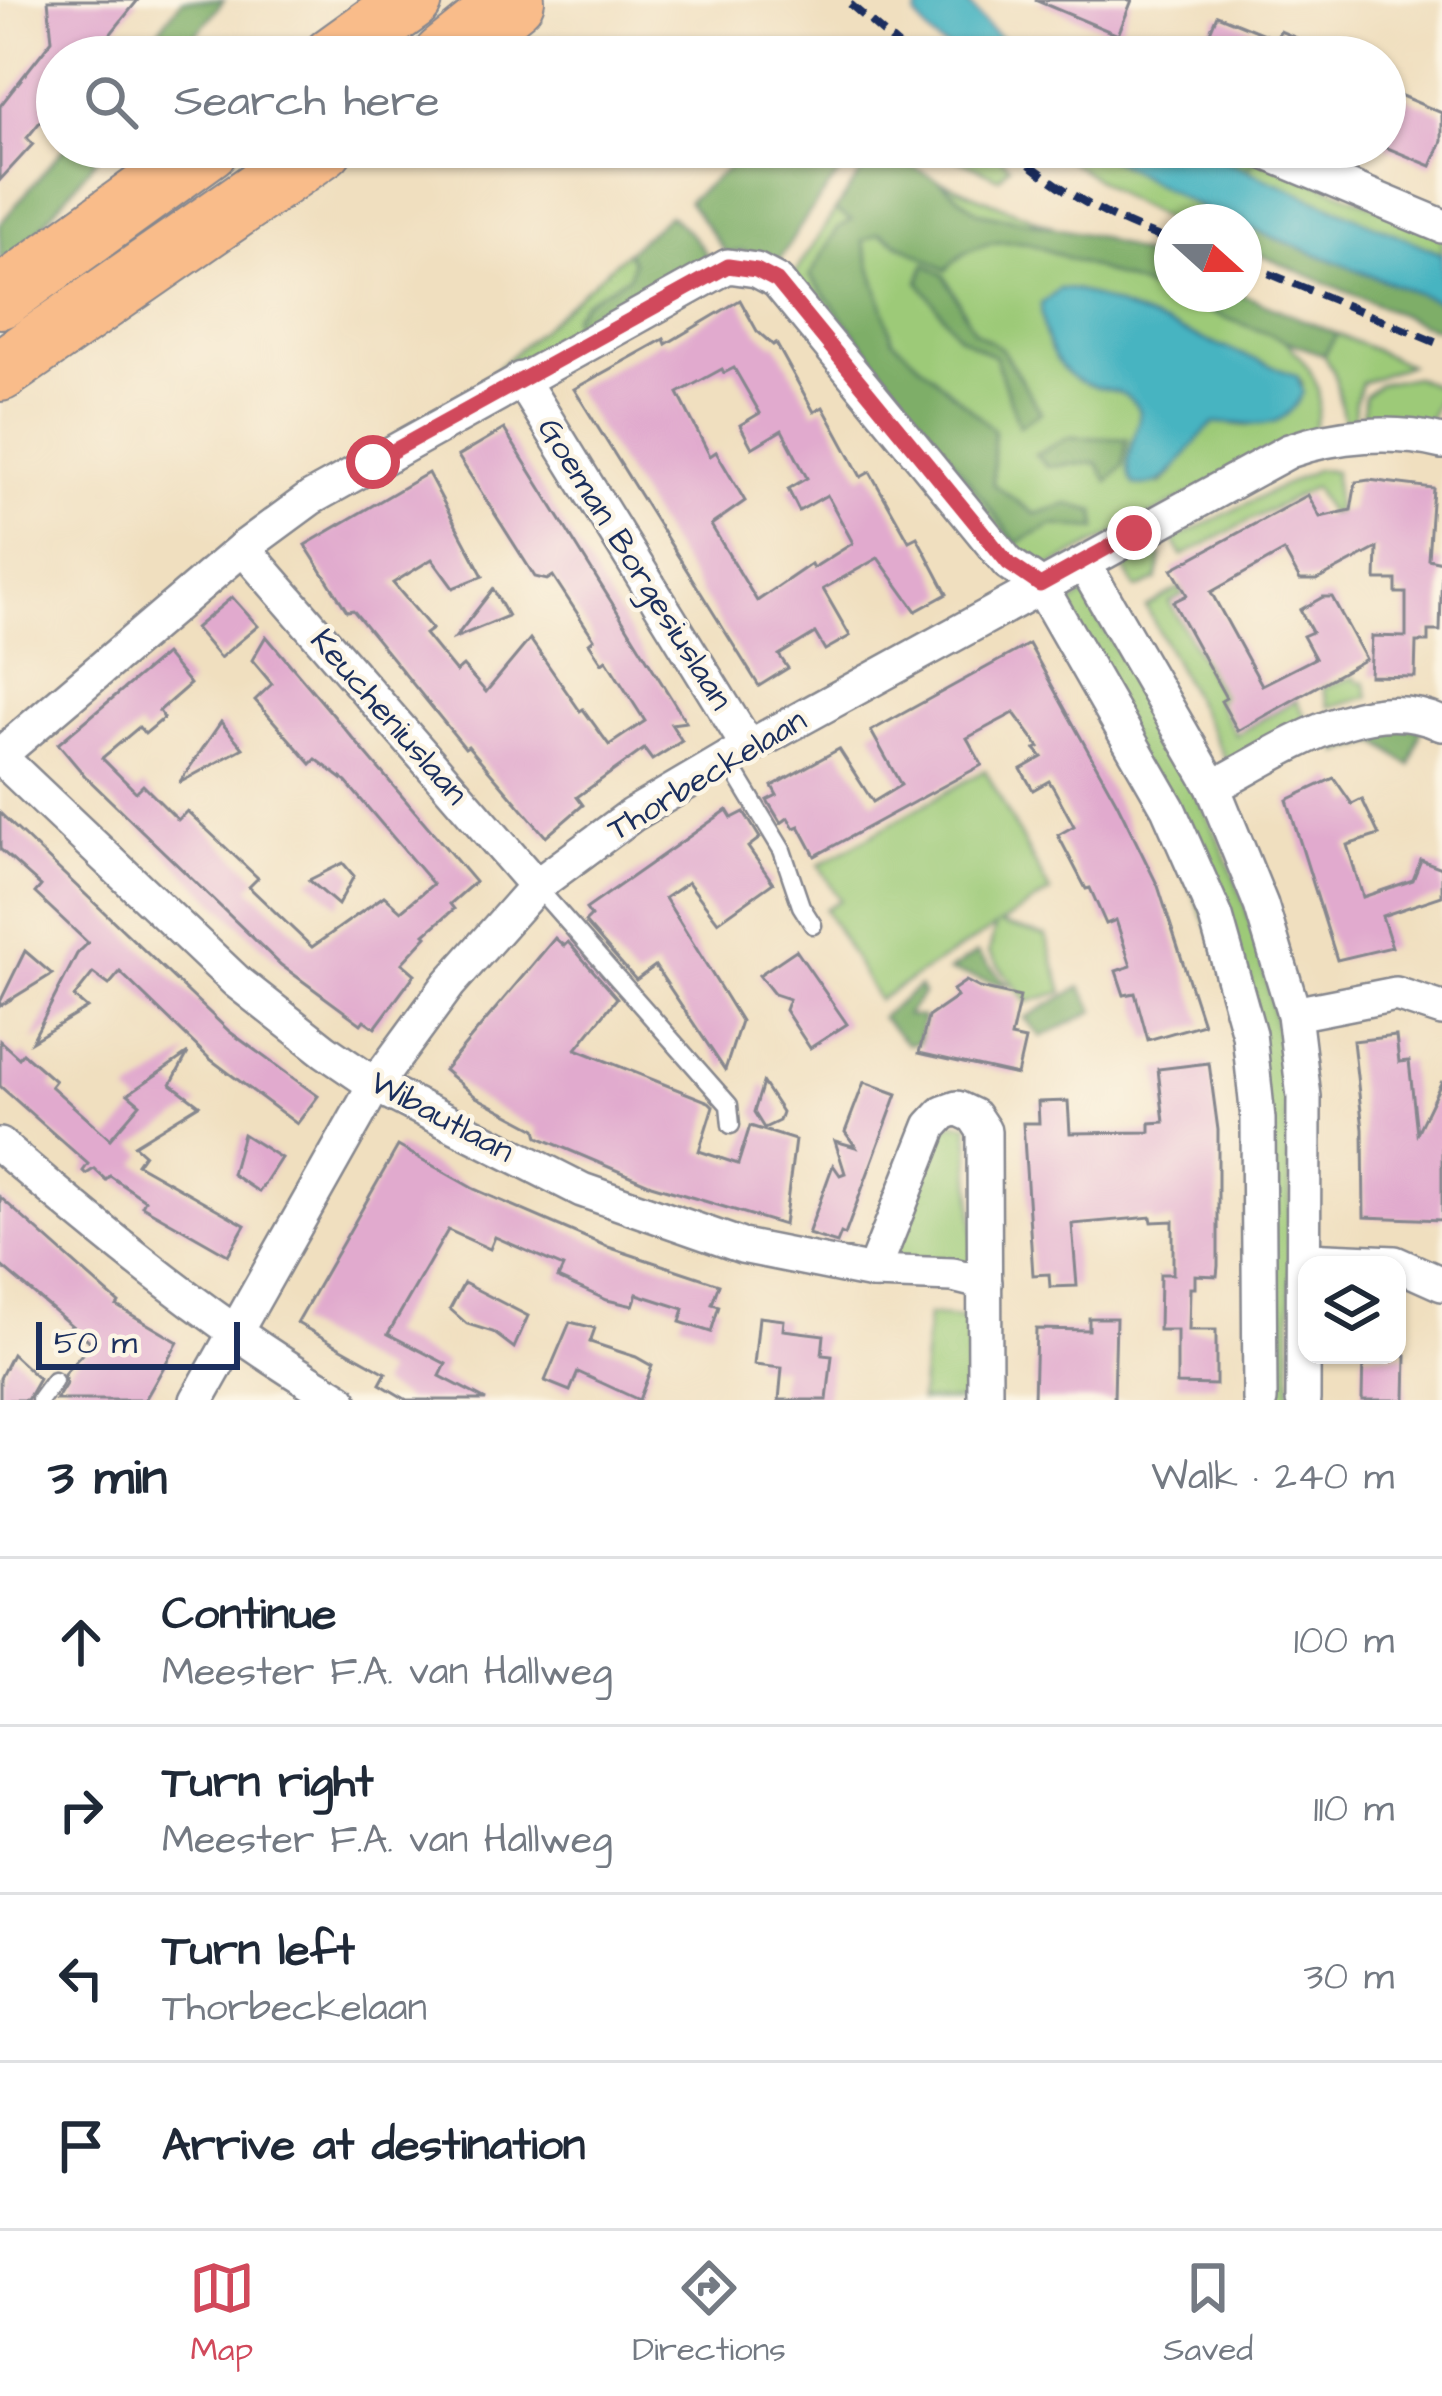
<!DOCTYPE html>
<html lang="en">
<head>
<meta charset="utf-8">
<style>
  :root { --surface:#fff; --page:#f2f2f3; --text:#1f2937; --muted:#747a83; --line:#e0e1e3; --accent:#d1495b }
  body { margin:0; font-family:"Architects Daughter",sans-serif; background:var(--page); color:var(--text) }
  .controls { position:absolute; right:36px; bottom:36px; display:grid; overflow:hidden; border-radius:24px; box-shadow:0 3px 9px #0004 }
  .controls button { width:108px; height:108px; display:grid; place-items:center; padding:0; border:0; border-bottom:3px solid var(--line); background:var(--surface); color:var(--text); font:60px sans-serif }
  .compass { position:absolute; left:1154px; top:204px; width:108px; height:108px; border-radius:50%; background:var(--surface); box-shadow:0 3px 9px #0004; rotate:111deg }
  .scale { position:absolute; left:36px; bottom:30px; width:204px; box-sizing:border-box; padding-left:12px; border:6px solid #1b2f5e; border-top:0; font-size:33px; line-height:42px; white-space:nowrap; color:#1b2f5e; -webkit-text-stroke:9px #fcf5e5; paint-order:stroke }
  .stop { position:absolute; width:36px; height:36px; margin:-27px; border:9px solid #d1495b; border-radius:50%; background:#fff }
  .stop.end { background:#d1495b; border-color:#fff; box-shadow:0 3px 12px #0008 }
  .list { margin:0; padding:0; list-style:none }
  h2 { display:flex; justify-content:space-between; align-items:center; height:156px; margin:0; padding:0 48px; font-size:51px }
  h2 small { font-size:39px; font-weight:400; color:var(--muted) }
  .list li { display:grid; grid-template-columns:78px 1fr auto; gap:36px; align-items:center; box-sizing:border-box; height:168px; padding:0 48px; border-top:3px solid var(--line) }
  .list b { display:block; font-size:45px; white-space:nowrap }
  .list p { margin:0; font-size:39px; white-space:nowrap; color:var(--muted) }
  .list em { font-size:39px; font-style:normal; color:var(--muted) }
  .icon { flex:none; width:66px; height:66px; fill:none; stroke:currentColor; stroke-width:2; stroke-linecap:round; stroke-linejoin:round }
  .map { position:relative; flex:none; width:1442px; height:1400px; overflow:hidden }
  .search { position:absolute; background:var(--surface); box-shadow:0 3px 9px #0004; left:36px; right:36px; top:36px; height:132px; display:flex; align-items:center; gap:30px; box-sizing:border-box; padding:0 42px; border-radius:66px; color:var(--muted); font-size:45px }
  .sheet { height:828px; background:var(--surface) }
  nav { display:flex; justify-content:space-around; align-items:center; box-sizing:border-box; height:168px; border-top:3px solid var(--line); background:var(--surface); font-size:33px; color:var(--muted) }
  nav a { display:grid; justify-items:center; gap:6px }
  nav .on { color:var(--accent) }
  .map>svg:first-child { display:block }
  .green { fill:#9dca78; stroke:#5c7c6b; stroke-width:3; fill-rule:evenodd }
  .forest { fill:#7eae68; stroke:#4c6e63; stroke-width:3 }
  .water { fill:#46b4c1; stroke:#307290; stroke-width:3 }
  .building { fill:#e1aace; fill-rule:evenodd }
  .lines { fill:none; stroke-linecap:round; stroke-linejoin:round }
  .lane-casing { stroke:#86878e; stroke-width:21 }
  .street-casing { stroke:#86878e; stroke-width:38 }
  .highway-casing { stroke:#86878e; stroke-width:64 }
  .lane { stroke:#fff; stroke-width:16 }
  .street { stroke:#fff; stroke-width:33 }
  .highway { stroke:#f9bc8a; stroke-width:60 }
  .rail { stroke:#1b2f5e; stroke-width:8; stroke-dasharray:18 9; stroke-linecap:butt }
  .route { stroke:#d1495b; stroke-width:15 }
  .labels { text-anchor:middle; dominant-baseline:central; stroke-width:9; stroke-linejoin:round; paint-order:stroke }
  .street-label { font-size:33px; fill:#1b2f5e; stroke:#fcf5e5 }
</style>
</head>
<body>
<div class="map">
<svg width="1442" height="1400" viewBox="0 0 1442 1400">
  <rect width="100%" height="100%" fill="#fcf5e5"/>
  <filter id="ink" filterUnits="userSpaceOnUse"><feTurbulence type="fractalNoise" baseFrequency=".00833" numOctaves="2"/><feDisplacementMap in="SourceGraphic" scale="24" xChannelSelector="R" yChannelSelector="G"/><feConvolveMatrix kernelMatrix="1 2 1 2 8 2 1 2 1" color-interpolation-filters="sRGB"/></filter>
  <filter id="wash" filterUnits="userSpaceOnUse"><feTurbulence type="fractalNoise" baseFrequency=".004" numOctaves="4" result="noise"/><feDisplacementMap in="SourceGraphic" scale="48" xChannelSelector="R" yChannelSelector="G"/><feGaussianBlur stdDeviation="2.7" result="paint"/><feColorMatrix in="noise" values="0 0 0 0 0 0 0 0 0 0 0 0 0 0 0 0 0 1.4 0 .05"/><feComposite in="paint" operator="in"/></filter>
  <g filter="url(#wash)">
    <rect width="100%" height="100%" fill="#f0dfbf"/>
    <g class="green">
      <path d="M 931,147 L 989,147 L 1009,166 L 999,178 Z"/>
      <path d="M 1048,147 L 1089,147 L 1210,213 L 1208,222 L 1171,222 L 1123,197 Z"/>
      <path d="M 1256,157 L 1442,234 L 1442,254 L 1246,173 Z"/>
      <path d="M 938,180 L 1054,227 L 978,212 Z"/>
      <path d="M 835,211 L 946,269 C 968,244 996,239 1028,243 L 1282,336 C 1310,369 1331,388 1312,432 L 1045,569 L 1027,561 L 790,281 ZM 1077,290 L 1297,376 L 1303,384 L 1247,426 L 1215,422 L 1192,441 L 1173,472 L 1161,484 L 1131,444 L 1139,430 L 1140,410 L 1130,396 L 1098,386 Z"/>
      <path d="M 627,252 L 633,262 L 629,276 L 583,304 L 573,316 L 574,339 L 462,400 Z"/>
      <path d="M 1337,334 L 1409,365 L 1362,383 L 1355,402 L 1354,425 L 1345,426 L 1334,373 L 1324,355 Z"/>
      <path d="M 1414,377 L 1442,388 L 1426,427 L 1363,423 L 1364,396 L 1379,384 Z"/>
      <path d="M 1317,469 L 1335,472 L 1336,513 L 1329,514 L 1314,487 L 1182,556 L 1173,540 Z"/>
      <path d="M 1156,548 L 1161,558 L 1157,580 L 1136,589 L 1124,567 Z"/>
      <path d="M 1179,588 L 1183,594 L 1169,602 L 1222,697 L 1217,702 L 1236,735 L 1296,700 L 1308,721 L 1228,764 L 1146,607 Z"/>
      <path d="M 1085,594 C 1142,697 1209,800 1247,911 C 1301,1068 1290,1237 1290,1400 L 1268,1400 L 1257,1039 L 1067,606 Z"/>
      <path d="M 1355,677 L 1357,682 L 1365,682 L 1369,697 L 1329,707 L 1323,687 Z"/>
      <path d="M 985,770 L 1050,892 L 1000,924 L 1046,936 L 1063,992 L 1027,1002 L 989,953 L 995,927 L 878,1000 L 825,909 L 840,900 L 819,865 Z"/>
      <path d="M 952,1123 L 968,1124 L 976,1267 L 893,1258 L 938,1134 Z"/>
      <path d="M 928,1315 L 970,1319 L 970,1400 L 920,1400 Z"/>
    </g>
    <g class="forest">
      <path d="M 182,0 L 224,0 L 178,57 L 138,57 Z"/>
      <path d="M 65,147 L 106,147 L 18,256 L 0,259 L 0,224 Z"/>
      <path d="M 754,147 L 860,147 L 809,213 L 778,262 L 743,251 L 727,254 L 688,201 Z"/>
      <path d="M 1193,147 L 1233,147 L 1256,157 L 1246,173 Z"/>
      <path d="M 878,148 L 938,180 L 978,212 L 1099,237 L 1172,266 L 1172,294 L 1241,294 L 1337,334 L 1324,355 L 1028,243 C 996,239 967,244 946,270 L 880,233 L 863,241 L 893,340 L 994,430 L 993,484 L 1035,514 L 1068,504 L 1095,511 L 1097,529 L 1053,525 L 1017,543 L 810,276 L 838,228 L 851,220 L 835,211 Z"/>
      <path d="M 669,215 L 692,235 L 711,260 L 574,339 L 573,316 L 583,303 L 629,276 L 633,262 L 627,252 Z"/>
      <path d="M 1244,226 L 1442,303 L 1442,327 L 1434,329 L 1244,248 Z"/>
      <path d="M 925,264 L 945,276 L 974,331 L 1001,348 L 1041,412 L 1019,426 L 995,357 L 958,336 L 919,282 Z"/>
      <path d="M 1070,437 L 1127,439 L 1123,466 L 1108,482 L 1097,463 L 1047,466 L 1035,454 Z"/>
      <path d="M 1422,727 L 1410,766 L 1378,742 L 1340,753 L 1337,741 L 1373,730 Z"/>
      <path d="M 977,953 L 1009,986 L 949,971 Z"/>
      <path d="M 919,987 L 923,994 L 906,1015 L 923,1017 L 919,1042 L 907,1044 L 881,1017 Z"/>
      <path d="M 1081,987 L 1095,1011 L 1041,1037 L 1025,1018 Z"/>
    </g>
    <g class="water">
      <path d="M 921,0 L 965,0 L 989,28 L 1025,57 C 976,57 944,63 916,16 Z"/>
      <path d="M 1089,147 L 1193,147 L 1442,254 L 1442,303 L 1244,226 L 1244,222 L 1210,213 Z"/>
      <path d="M 1059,289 L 1077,290 L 1297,376 L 1303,392 C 1282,436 1254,422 1215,423 C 1185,443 1175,492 1134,485 C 1118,462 1139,435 1140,410 C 1121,383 1105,394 1079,381 C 1052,367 1042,333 1041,304 Z"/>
    </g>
    <g id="blocks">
      <g class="building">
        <path d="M 48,0 L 138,0 L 92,57 L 57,57 L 57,101 L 27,138 L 33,144 L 0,180 L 0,106 L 52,40 Z"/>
        <path d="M 1035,0 L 1132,0 L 1118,35 Z"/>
        <path d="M 1217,15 L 1276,39 L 1280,31 L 1341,57 L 1215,57 L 1220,45 L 1207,39 Z"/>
        <path d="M 1385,89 L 1442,113 L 1442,141 L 1431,166 L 1385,147 Z"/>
        <path d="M 740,300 L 757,331 L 773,345 L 776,343 L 814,412 L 823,407 L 861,477 L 870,472 L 909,541 L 917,537 L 947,594 L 916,611 L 878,558 L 823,589 L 850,636 L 825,650 L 815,633 L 779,655 L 788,668 L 759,686 L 574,389 L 664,339 L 666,344 ZM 734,368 L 760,413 L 740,425 L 752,448 L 782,430 L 807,478 L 788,489 L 799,511 L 827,495 L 853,543 L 813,568 L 811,564 L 757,601 L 711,525 L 745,501 L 716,452 L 710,456 L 678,393 L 722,369 L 724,373 Z"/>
        <path d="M 504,429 L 686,722 L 671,724 L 682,741 L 652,760 L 644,749 L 577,797 L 583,805 L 546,837 L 468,746 L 465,748 L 353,610 L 347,611 L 305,545 L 428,473 L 483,576 L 453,588 L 432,559 L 393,583 L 432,629 L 425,634 L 456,672 L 463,666 L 486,692 L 530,639 L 580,711 L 583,709 L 609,745 L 645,721 L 606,660 L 602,663 L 589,643 L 594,639 L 553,576 L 547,580 L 535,577 L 458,456 Z"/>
        <path d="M 1369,480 L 1433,488 L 1428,559 L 1442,562 L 1440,631 L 1428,631 L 1428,642 L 1416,642 L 1415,677 L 1370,676 L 1372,636 L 1406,637 L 1406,593 L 1396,593 L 1396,580 L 1376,580 L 1377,548 L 1317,580 L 1300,580 L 1284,551 L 1211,592 L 1262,685 L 1315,658 L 1303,636 L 1312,632 L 1300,610 L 1323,597 L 1332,597 L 1366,659 L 1238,731 L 1221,701 L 1226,698 L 1173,602 L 1187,595 L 1172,569 L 1308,495 L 1320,517 L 1351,510 L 1356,482 Z"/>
        <path d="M 493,589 L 508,616 L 455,638 Z"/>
        <path d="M 232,597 L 258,626 L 220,658 L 195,628 Z"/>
        <path d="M 266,636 L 475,882 L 450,904 L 454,909 L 425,934 L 427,936 L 402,963 L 415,974 L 375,1028 L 364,1020 L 361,1024 L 281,965 L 85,776 L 58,744 L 165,654 L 190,684 L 159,711 L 164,718 L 145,734 L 139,727 L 102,758 L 136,792 L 143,785 L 178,820 L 187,811 L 258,878 L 249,887 L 312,947 L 384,896 L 401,911 L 433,884 L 346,782 L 316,759 L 311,764 L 255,700 L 272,684 L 252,660 Z"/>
        <path d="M 1029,644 L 1117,803 L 1158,886 L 1203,1024 L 1148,1040 L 1135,993 L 1124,995 L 1116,971 L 1131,966 L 1116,920 L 1106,924 L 1090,888 L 1086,889 L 1058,835 L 1074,826 L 1054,789 L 1049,781 L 1033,790 L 1021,769 L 1042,757 L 1035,749 L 1039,747 L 1014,713 L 967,738 L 982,765 L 815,856 L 799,826 L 794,828 L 788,818 L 781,823 L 767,800 L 777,795 L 772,786 L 839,749 L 873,802 L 901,785 L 871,731 Z"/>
        <path d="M 221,722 L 243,748 L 179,783 Z"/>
        <path d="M 1334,778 L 1352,804 L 1362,799 L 1379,835 L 1347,845 L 1363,897 L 1413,880 L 1421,860 L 1442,868 L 1442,896 L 1382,916 L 1392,947 L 1337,960 L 1287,800 Z"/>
        <path d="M 727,810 L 732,818 L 744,812 L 760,838 L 748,847 L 773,883 L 718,922 L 688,882 L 665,898 L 741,1021 L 725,1070 L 655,966 L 636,980 L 585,922 L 591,916 L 586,909 Z"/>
        <path d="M 0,813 L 230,1032 L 318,1096 L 297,1124 L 210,1059 L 120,972 L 109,985 L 93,973 L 74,997 L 87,1008 L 32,1041 L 77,954 L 88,943 L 35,893 L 41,886 L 0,849 Z"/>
        <path d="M 343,863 L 354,876 L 338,905 L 309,880 Z"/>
        <path d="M 555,938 L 564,946 L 568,942 L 617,998 L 576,1049 L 709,1102 L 713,1106 L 699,1151 L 738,1164 L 750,1126 L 795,1140 L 784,1225 L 651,1185 L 538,1137 L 536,1129 L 476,1097 L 444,1070 Z"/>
        <path d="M 796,950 L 847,1024 L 810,1048 L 785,1010 L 789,999 L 774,994 L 759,975 Z"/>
        <path d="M 25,951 L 52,974 L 0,1006 L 0,1002 Z"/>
        <path d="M 966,981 L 980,988 L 1020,997 L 1011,1037 L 1025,1040 L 1017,1075 L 919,1053 L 928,1017 L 957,997 L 953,990 Z"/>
        <path d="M 1396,1036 L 1399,1062 L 1409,1061 L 1417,1133 L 1442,1081 L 1442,1220 L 1364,1217 L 1363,1129 L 1353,1041 Z"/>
        <path d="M 0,1041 L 19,1058 L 23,1053 L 55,1081 L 51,1086 L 110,1139 L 140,1104 L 128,1094 L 188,1053 L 171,1084 L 199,1105 L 134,1145 L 144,1154 L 137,1164 L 245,1225 L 228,1255 L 142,1206 L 145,1200 L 110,1176 L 106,1180 L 94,1169 L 86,1174 L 83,1171 L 88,1164 L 0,1086 Z"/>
        <path d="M 1209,1063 L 1218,1130 L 1218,1266 L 1217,1276 L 1195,1275 L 1195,1288 L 1190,1288 L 1189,1330 L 1216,1330 L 1216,1385 L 1177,1384 L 1177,1330 L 1159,1330 L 1160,1274 L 1173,1274 L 1173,1221 L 1152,1222 L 1151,1217 L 1072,1224 L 1077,1286 L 1050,1287 L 1049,1274 L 1033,1275 L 1023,1123 L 1039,1123 L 1038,1102 L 1068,1101 L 1070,1133 L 1150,1132 L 1150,1123 L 1164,1122 L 1158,1069 Z"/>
        <path d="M 864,1082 L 897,1094 L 845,1235 L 841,1233 L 837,1243 L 808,1234 L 833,1165 L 840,1175 L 845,1173 L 835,1141 L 856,1147 L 845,1132 Z"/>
        <path d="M 763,1083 L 782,1112 L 779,1121 L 764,1128 L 754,1112 Z"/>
        <path d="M 243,1134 L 281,1158 L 259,1192 L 232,1174 Z"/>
        <path d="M 398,1146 L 474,1189 L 608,1247 L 719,1284 L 712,1304 L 719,1306 L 711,1332 L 680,1322 L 684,1309 L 637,1294 L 633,1306 L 607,1300 L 558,1278 L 563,1267 L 495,1237 L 490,1249 L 448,1230 L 388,1334 L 446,1364 L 440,1376 L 486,1400 L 407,1400 L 380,1384 L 386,1373 L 297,1323 Z"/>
        <path d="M 0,1197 L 119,1303 L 117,1306 L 178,1342 L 145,1400 L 56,1400 L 66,1384 L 64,1374 L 92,1343 L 0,1265 Z"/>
        <path d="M 464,1283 L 528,1316 L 514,1348 L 493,1332 L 467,1324 L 450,1309 Z"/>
        <path d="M 759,1317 L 784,1320 L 783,1330 L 824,1335 L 822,1355 L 832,1356 L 827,1400 L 779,1400 L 782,1368 L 754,1365 Z"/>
        <path d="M 1089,1318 L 1116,1318 L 1114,1400 L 1034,1400 L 1036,1329 L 1089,1330 Z"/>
        <path d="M 570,1322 L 595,1328 L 590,1342 L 636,1357 L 652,1366 L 639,1400 L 578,1372 L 570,1391 L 545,1381 Z"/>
        <path d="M 12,1354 L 39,1379 L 27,1400 L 0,1400 L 0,1378 Z"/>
        <path d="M 1363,1355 L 1406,1355 L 1405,1400 L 1362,1400 Z"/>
      </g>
    </g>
  </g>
  <g filter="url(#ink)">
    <use href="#blocks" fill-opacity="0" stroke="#86878e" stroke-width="3"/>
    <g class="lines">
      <g class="lane-casing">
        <g id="lane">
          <path d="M 727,759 L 782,850 L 801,906 L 813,925"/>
          <path d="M 536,886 L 729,1105 L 731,1125"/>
          <path d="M 40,1400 L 54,1381"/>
        </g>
      </g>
      <g class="street-casing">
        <g id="street">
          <path d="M 1253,147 L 1442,226"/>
          <path d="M 521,379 L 749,748"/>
          <path d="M 243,548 L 536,886"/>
          <path d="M 1084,564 L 1213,787 L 1261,905 L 1294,1014 L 1304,1097 L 1303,1400"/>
          <path d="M 0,755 L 243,548 L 311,498 L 728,266 L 756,270 L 777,281 L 1008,563 L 1040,585 L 1168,808 L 1216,917 L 1249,1034 L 1258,1119 L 1260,1400"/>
          <path d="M 0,757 L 236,981 L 325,1051 L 375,1085 L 582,1190 L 742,1246 L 873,1272 L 953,1275 L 985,1283"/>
          <path d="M 1213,787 C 1279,753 1366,688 1442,724"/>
          <path d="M 1294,1014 L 1396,994 L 1442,1009"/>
          <path d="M 0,1145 C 108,1238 217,1327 340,1400"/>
          <path d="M 1305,1259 L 1395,1263 L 1442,1284"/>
          <path d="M 873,1272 L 931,1126 L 943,1113 L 957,1108 L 974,1116 L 984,1131 L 985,1400"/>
          <path d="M 197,1400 L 375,1085 L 449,984 L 536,886 L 632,815 L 727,759 L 1289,451 C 1337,434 1393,430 1442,442"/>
        </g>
      </g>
      <g class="highway-casing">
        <g id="highway">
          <path d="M 333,57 L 412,0"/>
          <path d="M 443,57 L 514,0"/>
          <path d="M 0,298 L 209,147"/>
          <path d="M 0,371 L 323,147"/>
        </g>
      </g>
      <use href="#lane" class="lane"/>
      <use href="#street" class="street"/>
      <use href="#highway" class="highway"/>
      <g class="rail">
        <path d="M 850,4 L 911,57"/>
        <path d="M 1009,147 C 1058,190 1110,221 1172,241"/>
        <path d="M 1244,263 L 1442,345"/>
      </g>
    </g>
  </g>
  <g class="lines" filter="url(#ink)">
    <path class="route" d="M 373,462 L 728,266 L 756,270 L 777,281 L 1008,563 L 1040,585 L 1134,533"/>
  </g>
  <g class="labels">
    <g class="street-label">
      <text transform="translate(635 564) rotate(58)">Goeman Borgesiuslaan</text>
      <text transform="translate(389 717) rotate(49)">Keucheniuslaan</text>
      <text transform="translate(707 775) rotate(-31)">Thorbeckelaan</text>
      <text transform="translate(442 1117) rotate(28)">Wibautlaan</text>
    </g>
  </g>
</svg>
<div class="controls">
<button><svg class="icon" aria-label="layers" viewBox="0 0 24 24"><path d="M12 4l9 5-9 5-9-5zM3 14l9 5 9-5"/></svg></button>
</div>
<svg class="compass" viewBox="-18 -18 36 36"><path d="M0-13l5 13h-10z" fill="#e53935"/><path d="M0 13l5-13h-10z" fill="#747a83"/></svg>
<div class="scale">50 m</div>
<div class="stop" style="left:373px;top:462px"></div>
<div class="stop end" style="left:1134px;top:533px"></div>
<div class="search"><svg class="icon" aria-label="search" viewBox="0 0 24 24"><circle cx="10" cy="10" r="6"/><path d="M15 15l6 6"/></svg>Search here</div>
</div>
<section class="sheet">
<h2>3 min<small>Walk · 240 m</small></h2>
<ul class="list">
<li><svg class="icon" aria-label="ahead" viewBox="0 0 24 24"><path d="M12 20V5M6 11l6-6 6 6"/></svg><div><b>Continue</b><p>Meester F.A. van Hallweg</p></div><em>100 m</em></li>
<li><svg class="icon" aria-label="right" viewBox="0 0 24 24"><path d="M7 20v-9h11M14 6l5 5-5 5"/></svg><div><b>Turn right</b><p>Meester F.A. van Hallweg</p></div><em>110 m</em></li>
<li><svg class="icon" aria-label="left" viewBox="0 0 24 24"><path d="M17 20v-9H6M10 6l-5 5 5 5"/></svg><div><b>Turn left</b><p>Thorbeckelaan</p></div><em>30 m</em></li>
<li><svg class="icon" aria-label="arrive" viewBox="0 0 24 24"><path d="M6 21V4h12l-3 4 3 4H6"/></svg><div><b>Arrive at destination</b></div></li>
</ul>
</section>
<nav>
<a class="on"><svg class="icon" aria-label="map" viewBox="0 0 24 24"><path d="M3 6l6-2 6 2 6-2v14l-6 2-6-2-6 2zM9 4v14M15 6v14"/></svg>Map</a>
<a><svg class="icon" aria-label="directions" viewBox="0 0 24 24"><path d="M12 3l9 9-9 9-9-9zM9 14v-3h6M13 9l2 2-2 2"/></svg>Directions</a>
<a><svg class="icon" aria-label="saved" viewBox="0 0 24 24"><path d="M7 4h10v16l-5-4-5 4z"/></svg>Saved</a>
</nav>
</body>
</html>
